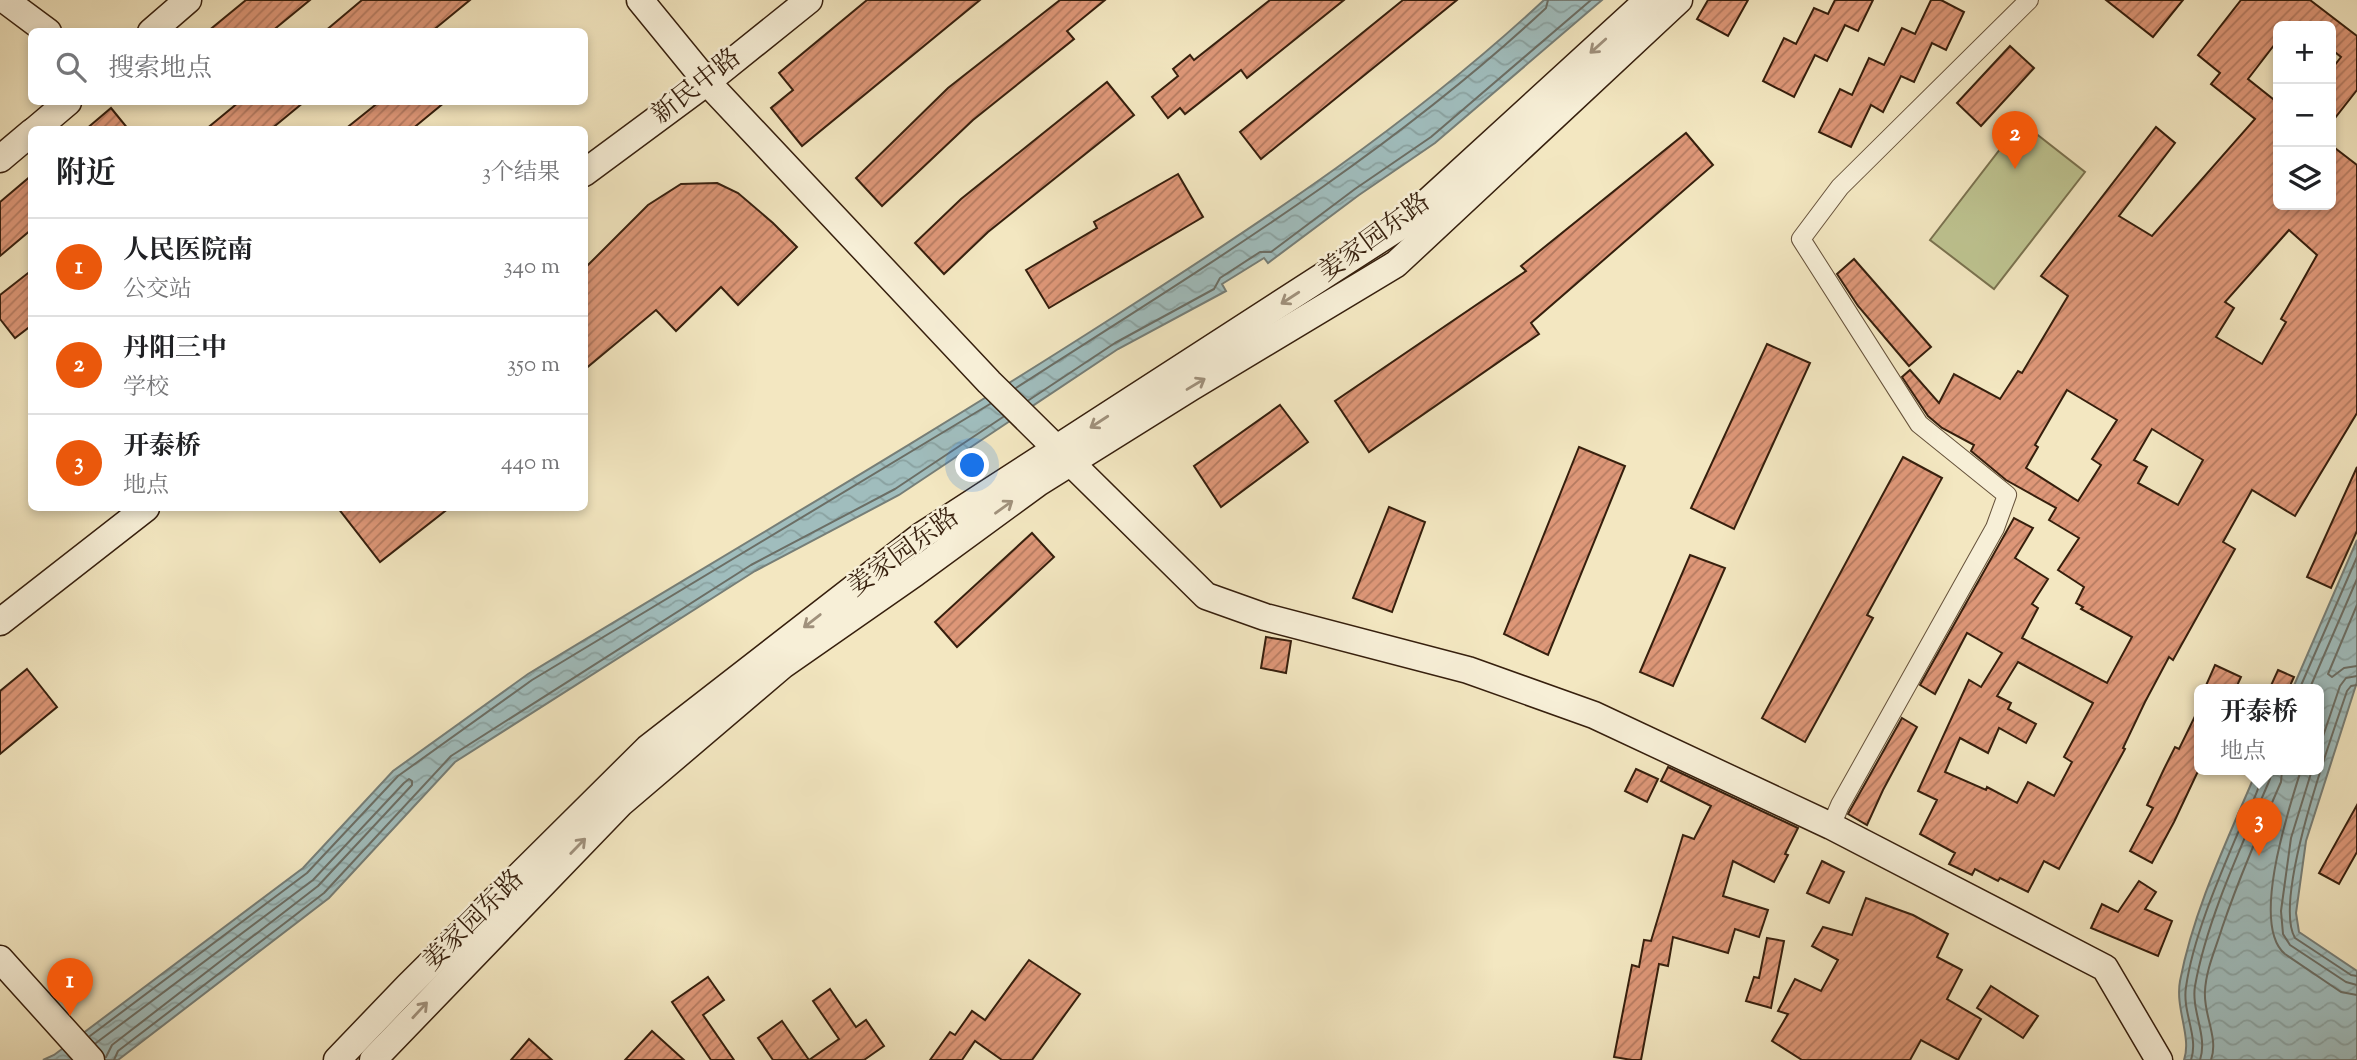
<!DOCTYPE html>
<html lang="zh">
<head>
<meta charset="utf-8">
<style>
  :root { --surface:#fff; --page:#f6f6f6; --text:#202124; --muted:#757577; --line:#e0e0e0; --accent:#ea580c }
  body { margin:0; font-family:"Sorts Mill Goudy","Noto Serif SC",serif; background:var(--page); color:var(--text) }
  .controls { position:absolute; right:21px; top:21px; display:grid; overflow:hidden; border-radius:10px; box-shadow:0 4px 10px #0003 }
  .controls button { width:63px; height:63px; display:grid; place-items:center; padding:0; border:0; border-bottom:2px solid var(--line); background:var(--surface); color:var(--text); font:35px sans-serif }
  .you { position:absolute; left:973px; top:466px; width:24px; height:24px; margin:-18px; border:5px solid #fff; border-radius:50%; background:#1a73e8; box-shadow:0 0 0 10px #1a73e833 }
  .badge { display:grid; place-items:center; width:46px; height:46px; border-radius:50%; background:var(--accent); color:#fff; font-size:23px; font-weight:700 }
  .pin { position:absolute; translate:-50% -58px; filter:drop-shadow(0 2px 4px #0008) }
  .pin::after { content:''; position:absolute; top:37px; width:24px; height:21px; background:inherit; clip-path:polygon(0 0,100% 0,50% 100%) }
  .popup { position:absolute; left:2194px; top:684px; width:130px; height:91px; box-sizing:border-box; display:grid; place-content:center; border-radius:10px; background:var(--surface); filter:drop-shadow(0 2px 5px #0005); font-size:23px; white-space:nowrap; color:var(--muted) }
  .popup b { font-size:26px; color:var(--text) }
  .popup::after { content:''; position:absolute; left:50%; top:100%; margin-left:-14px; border:14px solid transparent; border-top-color:var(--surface) }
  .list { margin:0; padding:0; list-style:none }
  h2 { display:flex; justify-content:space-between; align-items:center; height:91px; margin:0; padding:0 28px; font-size:30px }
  h2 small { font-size:23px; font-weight:400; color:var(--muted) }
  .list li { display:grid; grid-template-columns:46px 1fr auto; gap:21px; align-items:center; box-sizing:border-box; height:98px; padding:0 28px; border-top:2px solid var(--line) }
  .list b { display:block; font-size:26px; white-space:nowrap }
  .list p { margin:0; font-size:23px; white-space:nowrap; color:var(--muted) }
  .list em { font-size:23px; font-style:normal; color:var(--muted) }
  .icon { flex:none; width:38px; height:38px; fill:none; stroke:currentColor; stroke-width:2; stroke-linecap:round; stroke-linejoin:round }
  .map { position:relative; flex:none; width:2357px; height:1060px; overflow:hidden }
  .search { position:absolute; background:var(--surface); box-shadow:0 4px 10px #0003; left:28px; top:28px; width:560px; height:77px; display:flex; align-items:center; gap:18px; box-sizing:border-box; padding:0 24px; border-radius:10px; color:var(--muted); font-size:26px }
  .panel { position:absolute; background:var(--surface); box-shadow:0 4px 10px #0003; left:28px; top:126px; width:560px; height:385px; border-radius:10px }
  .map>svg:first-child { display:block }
  .pitch { fill:#bec491; stroke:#7a724f; stroke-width:2 }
  .water { fill:url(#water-waves); stroke:#767e77; stroke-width:2 }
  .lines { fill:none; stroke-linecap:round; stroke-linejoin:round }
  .shore { stroke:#6b6e65; stroke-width:2 }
  .building { fill:url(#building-hatch); stroke:#361f0d; stroke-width:2; fill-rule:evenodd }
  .street-casing { stroke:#65513a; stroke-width:20 }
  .secondary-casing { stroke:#361f0d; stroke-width:29 }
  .street { stroke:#f7efd7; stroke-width:18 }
  .secondary { stroke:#f7efd7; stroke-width:26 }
  .oneway { stroke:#a0917c }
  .labels { text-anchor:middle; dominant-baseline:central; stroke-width:5; stroke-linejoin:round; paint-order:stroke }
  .street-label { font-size:26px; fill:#361f0d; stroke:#f7efd7 }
</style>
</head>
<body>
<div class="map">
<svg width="2357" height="1060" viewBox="0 0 2357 1060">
  <defs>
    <pattern id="water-waves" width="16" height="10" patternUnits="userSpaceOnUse" patternTransform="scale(1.75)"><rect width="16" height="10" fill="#a0bdbd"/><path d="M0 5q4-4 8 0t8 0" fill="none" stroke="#8aa2a1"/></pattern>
    <pattern id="building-hatch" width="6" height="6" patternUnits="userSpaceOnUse" patternTransform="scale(1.75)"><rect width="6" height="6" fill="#de9778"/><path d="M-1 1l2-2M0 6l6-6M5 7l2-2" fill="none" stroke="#b57b61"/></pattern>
  </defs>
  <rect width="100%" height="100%" fill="#f3e7c1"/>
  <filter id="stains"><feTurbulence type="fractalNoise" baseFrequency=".00286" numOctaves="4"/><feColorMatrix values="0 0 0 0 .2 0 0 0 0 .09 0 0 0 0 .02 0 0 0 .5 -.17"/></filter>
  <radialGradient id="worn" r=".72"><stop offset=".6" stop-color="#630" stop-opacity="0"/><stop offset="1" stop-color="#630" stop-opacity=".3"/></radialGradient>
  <path class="pitch" d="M 2021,122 L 2085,172 L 1994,289 L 1930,240 Z"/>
  <g class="water">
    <path d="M 1544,0 L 1602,0 L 1435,143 L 1359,195 L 1268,263 L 1264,258 L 1222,284 L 1226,291 L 1118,349 L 899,495 L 755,571 L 455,762 L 329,898 L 118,1060 L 43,1060 L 54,1055 L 303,868 L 393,771 L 528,674 C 724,555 922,440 1115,316 C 1265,220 1413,122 1544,0 Z"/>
    <path d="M 2357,540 L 2357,682 L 2306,841 L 2296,913 L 2299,932 L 2357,971 L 2357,1060 L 2184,1060 C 2192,1037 2175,1009 2180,981 C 2194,908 2228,839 2257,770 L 2318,770 L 2318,690 L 2292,690 Z"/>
  </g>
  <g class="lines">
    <g class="shore">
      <path d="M 1016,388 C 1199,270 1387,157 1546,8 L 1548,0"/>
      <path d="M 1029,400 L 1115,343 L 1214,289 L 1220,278 L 1260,252 L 1271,252 L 1355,189 L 1431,137 L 1591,0"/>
      <path d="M 2357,605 L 2328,674 L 2332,677 L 2344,668 L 2357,666"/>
      <path d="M 2357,685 L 2351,686 L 2347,691 C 2332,736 2272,899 2295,938 L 2351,975 L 2357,976"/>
      <path d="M 2299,690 L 2357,557"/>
      <path d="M 2309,690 L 2357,579"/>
      <path d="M 2318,751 L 2340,686 L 2346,678 L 2357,676"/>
      <path d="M 2301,770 C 2289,808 2250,925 2285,954 L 2341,992 L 2357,995"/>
      <path d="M 2312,770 L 2291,838 L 2281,911 L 2283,934 L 2290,945 L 2346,982 L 2357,985"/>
      <path d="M 90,1036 L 307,873 L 398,776 L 532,680 L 990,404"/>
      <path d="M 96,1043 L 313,880 L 404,783 L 409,779 L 412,781 L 412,785 L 318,886 L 112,1045 L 106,1057"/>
      <path d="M 114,1060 L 118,1051 L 324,893 L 451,756 L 751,565 L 895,489 L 1003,417"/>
      <path d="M 2191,1060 C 2199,1037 2182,1012 2186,987 C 2193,938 2218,880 2237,835 C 2245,816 2261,789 2263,770"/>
      <path d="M 2200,1060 C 2208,1036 2191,1011 2195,986 C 2207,918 2243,843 2270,779 L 2272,770"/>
      <path d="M 2211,1060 C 2219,1038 2203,1014 2205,991 C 2206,969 2216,948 2222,928 C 2239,878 2260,830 2281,782 L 2282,770"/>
    </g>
  </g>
  <g class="building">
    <path d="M 246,0 L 310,0 L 271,32 L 207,32 Z"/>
    <path d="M 362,0 L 470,0 L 431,32 L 324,32 Z"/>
    <path d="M 867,0 L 980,0 L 802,146 L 771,108 L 793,90 L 779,73 Z"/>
    <path d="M 1060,0 L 1105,0 L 1067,31 L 1074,39 L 973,120 L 882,206 L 856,178 L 948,88 Z"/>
    <path d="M 1270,0 L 1344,0 L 1247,78 L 1241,70 L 1185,114 L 1180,108 L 1168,118 L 1152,97 L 1178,76 L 1173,69 L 1190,55 L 1194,60 Z"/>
    <path d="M 1403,0 L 1457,0 L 1261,159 L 1240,132 Z"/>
    <path d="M 1708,0 L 1748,0 L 1728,36 L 1697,19 Z"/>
    <path d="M 1835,0 L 1873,0 L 1858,31 L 1845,25 L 1827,61 L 1815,55 L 1794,97 L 1763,81 L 1784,38 L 1796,44 L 1814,8 L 1828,14 Z"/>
    <path d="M 1931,0 L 1941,0 L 1964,12 L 1946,50 L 1932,43 L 1914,82 L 1901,76 L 1883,112 L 1871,105 L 1851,147 L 1819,132 L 1840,89 L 1852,95 L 1869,58 L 1884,65 L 1902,28 L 1915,34 Z"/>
    <path d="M 2106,0 L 2183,0 L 2153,37 Z"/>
    <path d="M 2241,0 L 2310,0 L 2357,36 L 2357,90 L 2331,123 L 2331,70 L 2341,57 L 2331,49 L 2331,26 L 2278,26 L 2278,40 L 2248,79 L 2278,103 L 2278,205 L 2331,205 L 2331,145 L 2357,165 L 2357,413 L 2295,516 L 2252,490 L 2223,542 L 2235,549 L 2173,660 L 2169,657 L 2145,702 L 2123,748 L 2125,749 L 2059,869 L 2044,861 L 2028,892 L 2000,878 L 1998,881 L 1975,869 L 1972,875 L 1949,864 L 1955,853 L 1920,834 L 1937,800 L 1918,791 L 1969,680 L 1981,687 L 2002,653 L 1967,633 L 1935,694 L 1920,685 L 2014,518 L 2033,528 L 2015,558 L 2048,579 L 2032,604 L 2038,608 L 2022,638 L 2107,683 L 2132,637 L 2081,609 L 2083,607 L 2076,603 L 2084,587 L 2058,570 L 2079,538 L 2049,520 L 2056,508 L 2006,480 L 1971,451 L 1974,445 L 1942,428 L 1928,416 L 1902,377 L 1910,370 L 1939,403 L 1954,374 L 2000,399 L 2018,371 L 2022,373 L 2068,296 L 2041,276 L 2156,127 L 2175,143 L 2119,216 L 2152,236 L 2255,119 L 2211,84 L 2220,73 L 2198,55 ZM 2289,230 L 2317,255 L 2281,319 L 2286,322 L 2262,364 L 2216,337 L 2234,308 L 2225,302 ZM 2067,390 L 2117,420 L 2092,459 L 2101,465 L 2078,501 L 2026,468 L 2038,447 L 2035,445 ZM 2152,429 L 2203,460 L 2178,505 L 2138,483 L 2147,467 L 2134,460 ZM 2018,662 L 2093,703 L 2064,757 L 2072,762 L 2054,796 L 2028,782 L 2017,803 L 1987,787 L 1986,790 L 1945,772 L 1960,738 L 1988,753 L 1999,728 L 2026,743 L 2036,724 L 2008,709 L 2011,703 L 1997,696 Z"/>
    <path d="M 2010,46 L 2034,68 L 1981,126 L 1957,103 Z"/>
    <path d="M 1107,82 L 1134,115 L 988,232 L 944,274 L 915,243 L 961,199 Z"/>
    <path d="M 239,102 L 304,102 L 270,130 L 205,130 Z"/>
    <path d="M 379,102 L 445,102 L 411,130 L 344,130 Z"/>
    <path d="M 111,108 L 129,130 L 85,130 Z"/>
    <path d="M 1686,133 L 1713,165 L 1531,323 L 1539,334 L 1369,452 L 1335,401 L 1526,271 L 1521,266 Z"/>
    <path d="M 1178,174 L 1203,217 L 1049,308 L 1026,270 L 1097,228 L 1094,222 Z"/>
    <path d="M 32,175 L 32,229 L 0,256 L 0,202 Z"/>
    <path d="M 717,183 L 738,193 L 773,223 L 797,247 L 738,305 L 721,287 L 676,331 L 656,310 L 584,370 L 584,269 L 648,205 L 681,184 Z"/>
    <path d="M 1854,259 L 1931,347 L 1909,366 L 1858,306 L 1837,274 Z"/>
    <path d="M 32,270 L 32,325 L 15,338 L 0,319 L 0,295 Z"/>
    <path d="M 1767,344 L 1810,363 L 1734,529 L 1691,508 Z"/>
    <path d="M 1280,405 L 1308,442 L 1221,507 L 1194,466 Z"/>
    <path d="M 1579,447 L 1625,466 L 1548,655 L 1504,634 Z"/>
    <path d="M 1903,457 L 1942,478 L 1867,615 L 1873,618 L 1805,742 L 1762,718 Z"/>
    <path d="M 2357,467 L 2357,531 L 2331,588 L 2307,577 Z"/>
    <path d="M 1389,507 L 1425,522 L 1392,612 L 1353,598 Z"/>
    <path d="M 338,508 L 449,508 L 380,562 Z"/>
    <path d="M 1032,533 L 1054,557 L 957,647 L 935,622 Z"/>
    <path d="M 1690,555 L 1725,568 L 1673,686 L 1640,672 Z"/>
    <path d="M 1266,637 L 1291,641 L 1286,673 L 1261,668 Z"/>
    <path d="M 2215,665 L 2241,677 L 2235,690 L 2204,690 Z"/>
    <path d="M 27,669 L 57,707 L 0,754 L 0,691 Z"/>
    <path d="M 2278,670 L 2294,677 L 2288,690 L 2269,690 Z"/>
    <path d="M 2200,706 L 2200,767 L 2174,822 L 2152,863 L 2130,851 L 2153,808 L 2147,805 L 2164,769 L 2175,747 L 2179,749 Z"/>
    <path d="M 1902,718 L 1917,727 L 1883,790 L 1867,825 L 1848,814 Z"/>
    <path d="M 1668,767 L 1798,828 L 1785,854 L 1788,855 L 1774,882 L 1733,861 L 1723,896 L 1768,910 L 1759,937 L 1735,929 L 1728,953 L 1673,937 L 1668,966 L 1659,964 L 1641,1060 L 1632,1060 L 1614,1057 L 1632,965 L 1639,967 L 1644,940 L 1651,941 L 1683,835 L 1694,839 L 1711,806 L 1661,781 Z"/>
    <path d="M 1636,769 L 1658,779 L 1647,802 L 1625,791 Z"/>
    <path d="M 2357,805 L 2357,852 L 2339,884 L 2319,873 Z"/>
    <path d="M 1822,861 L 1844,872 L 1829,903 L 1807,893 Z"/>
    <path d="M 2139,881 L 2156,892 L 2145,909 L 2172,921 L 2158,956 L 2091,928 L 2102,904 L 2118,912 Z"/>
    <path d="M 1866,898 L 1913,915 L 1948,934 L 1937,957 L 1962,970 L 1947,999 L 1981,1019 L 1958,1060 L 1921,1040 L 1910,1060 L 1802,1060 L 1772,1041 L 1788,1014 L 1778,1011 L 1795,979 L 1821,991 L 1838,960 L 1812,946 L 1823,927 L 1852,935 Z"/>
    <path d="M 1767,938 L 1784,941 L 1771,1008 L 1746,1001 L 1754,977 L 1759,978 Z"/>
    <path d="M 1029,960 L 1080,994 L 1032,1060 L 1002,1060 L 975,1041 L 962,1060 L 930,1060 L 950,1032 L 955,1035 L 972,1011 L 985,1020 Z"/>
    <path d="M 708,977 L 724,1000 L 703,1015 L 734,1060 L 711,1060 L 672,1002 Z"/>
    <path d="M 1991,986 L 2038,1016 L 2023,1038 L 1977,1008 Z"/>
    <path d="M 830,989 L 856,1027 L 866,1020 L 884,1046 L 864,1060 L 809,1060 L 839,1039 L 813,1001 Z"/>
    <path d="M 782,1021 L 809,1060 L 773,1060 L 758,1038 Z"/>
    <path d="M 652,1031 L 684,1060 L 625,1060 Z"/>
    <path d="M 529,1039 L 552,1060 L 511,1060 Z"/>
  </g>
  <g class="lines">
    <g class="street-casing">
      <path id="street" d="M 1831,826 L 1840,805 L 1995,528 L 2007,495 L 1919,424 L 1801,239 L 1840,187 L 2029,0"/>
    </g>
    <g class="secondary-casing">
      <g id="secondary">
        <path d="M 5,0 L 48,32"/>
        <path d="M 640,0 L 707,82 L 989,382 L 1206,596 L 1265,617 L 1468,670 L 1594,715 L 1831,826 L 2105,968 L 2159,1060"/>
        <path d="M 151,32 L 188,0"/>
        <path d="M 35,130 L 68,102"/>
        <path d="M 0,159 L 32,132"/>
        <path d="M 584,173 L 707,82 L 809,0"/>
        <path d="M 0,622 L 146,508"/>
        <path d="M 0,959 L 91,1060"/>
        <path d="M 337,1060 L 408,986 L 648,748 L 921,536 L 1402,225 L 1648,0"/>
        <path d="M 373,1060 L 621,803 L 783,665 L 915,573 L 1038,483 L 1190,388 L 1396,264 L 1679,0"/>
      </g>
    </g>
    <use href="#street" class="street"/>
    <use href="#secondary" class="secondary"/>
  </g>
  <defs><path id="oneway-shaft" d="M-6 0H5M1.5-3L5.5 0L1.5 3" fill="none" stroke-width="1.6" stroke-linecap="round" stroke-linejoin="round" transform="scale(1.75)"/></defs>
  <g class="oneway">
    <use href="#oneway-shaft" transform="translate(1598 46) rotate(138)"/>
    <use href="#oneway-shaft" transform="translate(1290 298) rotate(147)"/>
    <use href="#oneway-shaft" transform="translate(1196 384) rotate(-31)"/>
    <use href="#oneway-shaft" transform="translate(1099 422) rotate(147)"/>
    <use href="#oneway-shaft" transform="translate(1004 507) rotate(-36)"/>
    <use href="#oneway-shaft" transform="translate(812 621) rotate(142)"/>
    <use href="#oneway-shaft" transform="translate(578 846) rotate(-46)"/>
    <use href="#oneway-shaft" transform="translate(420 1010) rotate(-47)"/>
  </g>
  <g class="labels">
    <g class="street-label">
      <text transform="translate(697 87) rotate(-38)">新民中路</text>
      <text transform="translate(1375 238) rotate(-36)">姜家园东路</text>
      <text transform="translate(904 553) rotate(-36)">姜家园东路</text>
      <text transform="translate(474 921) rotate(-45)">姜家园东路</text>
    </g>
  </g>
  <rect width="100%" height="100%" filter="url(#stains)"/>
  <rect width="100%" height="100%" fill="url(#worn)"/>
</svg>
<div class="controls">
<button>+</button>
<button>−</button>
<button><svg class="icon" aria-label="layers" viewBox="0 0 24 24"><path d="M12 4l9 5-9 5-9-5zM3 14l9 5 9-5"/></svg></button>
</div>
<div class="you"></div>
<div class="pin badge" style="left:70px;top:1016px">1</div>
<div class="pin badge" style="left:2015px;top:169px">2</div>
<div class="pin badge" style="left:2259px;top:856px">3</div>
<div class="popup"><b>开泰桥</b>地点</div>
<div class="search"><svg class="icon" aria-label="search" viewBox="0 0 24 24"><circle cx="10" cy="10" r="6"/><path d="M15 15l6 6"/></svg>搜索地点</div>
<section class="panel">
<h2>附近<small>3个结果</small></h2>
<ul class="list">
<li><span class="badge">1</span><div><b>人民医院南</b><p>公交站</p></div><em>340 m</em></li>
<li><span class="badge">2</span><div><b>丹阳三中</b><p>学校</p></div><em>350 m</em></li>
<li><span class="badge">3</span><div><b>开泰桥</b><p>地点</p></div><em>440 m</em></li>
</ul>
</section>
</div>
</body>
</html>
